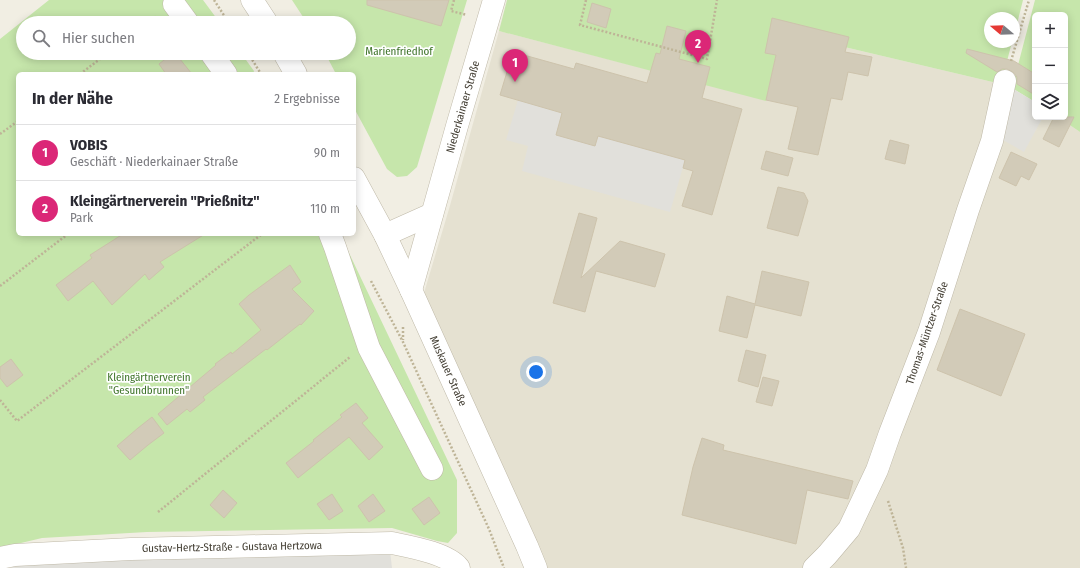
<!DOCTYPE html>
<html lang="de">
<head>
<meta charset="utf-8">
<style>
  :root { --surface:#fff; --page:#f7f7f7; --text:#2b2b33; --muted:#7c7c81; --line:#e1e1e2; --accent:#db2777 }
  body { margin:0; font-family:"Fira Sans Condensed",sans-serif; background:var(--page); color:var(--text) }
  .controls { position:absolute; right:12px; top:12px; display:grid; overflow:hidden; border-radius:6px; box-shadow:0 2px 10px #0003 }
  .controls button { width:36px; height:36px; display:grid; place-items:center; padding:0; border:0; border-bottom:1px solid var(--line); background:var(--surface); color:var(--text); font:20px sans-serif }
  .compass { position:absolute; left:984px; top:12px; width:36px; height:36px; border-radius:50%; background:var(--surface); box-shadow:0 2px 10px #0003; rotate:289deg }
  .you { position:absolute; left:536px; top:372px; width:14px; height:14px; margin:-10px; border:3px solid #fff; border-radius:50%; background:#1a73e8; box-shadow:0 0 0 6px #1a73e833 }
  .badge { display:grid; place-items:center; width:26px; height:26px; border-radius:50%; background:var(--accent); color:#fff; font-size:13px; font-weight:700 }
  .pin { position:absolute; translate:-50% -33px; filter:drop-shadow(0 1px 2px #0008) }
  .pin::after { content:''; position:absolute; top:21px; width:14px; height:12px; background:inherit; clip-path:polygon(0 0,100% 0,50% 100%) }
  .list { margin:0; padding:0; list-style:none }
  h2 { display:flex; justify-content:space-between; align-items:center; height:52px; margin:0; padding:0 16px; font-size:17px }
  h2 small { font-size:13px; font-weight:400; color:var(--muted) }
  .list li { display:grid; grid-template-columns:26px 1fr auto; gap:12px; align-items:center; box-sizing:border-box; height:56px; padding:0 16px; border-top:1px solid var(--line) }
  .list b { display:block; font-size:15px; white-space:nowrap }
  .list p { margin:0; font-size:13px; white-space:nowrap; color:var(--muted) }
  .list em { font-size:13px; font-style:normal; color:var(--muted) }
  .icon { flex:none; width:22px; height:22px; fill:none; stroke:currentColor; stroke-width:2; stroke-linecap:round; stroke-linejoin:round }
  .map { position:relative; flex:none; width:1080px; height:568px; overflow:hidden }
  .search { position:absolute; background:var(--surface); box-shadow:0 2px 10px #0003; left:16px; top:16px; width:340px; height:44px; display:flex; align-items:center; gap:10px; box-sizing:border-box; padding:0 14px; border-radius:22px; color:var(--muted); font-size:15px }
  .panel { position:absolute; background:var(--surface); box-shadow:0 2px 10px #0003; left:16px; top:72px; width:340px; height:164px; border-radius:6px }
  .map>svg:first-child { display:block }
  .residential { fill:#e5e1d1 }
  .green { fill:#c6e6ab }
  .parking { fill:#e1e0db }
  .building { fill:#d2cbb8; stroke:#cdc3ac }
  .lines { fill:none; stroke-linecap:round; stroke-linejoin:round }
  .minor-casing { stroke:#bfb9a8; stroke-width:23 }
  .path { stroke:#beb497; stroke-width:2.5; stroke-dasharray:2 2; stroke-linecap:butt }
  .minor { stroke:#fff; stroke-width:22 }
  .labels { text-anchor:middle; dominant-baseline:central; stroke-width:3.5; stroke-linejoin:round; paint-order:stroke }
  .park-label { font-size:11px; fill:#3d7328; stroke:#fff }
  .street-label { font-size:11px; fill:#433e33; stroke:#fff }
</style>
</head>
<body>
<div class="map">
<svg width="1080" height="568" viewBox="0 0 1080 568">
  <rect width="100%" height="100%" fill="#f1eee3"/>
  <path class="residential" d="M 499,31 L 766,100 L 781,32 L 1001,84 L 1035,117 L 1058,117 L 1080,132 L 1080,568 L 547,568 L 533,532 L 424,293 L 449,209 Z"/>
  <g class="green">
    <path d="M 49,0 L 203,0 L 220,23 L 23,23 L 23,53 L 241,53 L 254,71 L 253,74 L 18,74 L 18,234 L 340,234 L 457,480 L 457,533 L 448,543 L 437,541 L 392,528 L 147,532 L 42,538 L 0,548 L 0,39 Z"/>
    <path d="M 292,0 L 467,0 L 417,167 L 407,176 L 397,177 L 387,169 L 354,108 L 354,74 L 336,74 L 325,53 L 349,53 L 349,23 L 307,23 Z"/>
    <path d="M 507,0 L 1023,0 L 1014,36 L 1014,18 L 990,18 L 990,42 L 1012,42 L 1001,84 L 781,32 L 766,101 L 499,31 Z"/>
    <path d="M 1035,0 L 1080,0 L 1080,132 L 1058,117 L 1065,117 L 1065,15 L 1035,15 L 1035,102 L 1012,88 Z"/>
  </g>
  <g class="parking">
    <path d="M 1012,88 L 1035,102 L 1035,117 L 1043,117 L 1024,152 L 996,136 Z"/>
    <path d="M 518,100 L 562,113 L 556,135 L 595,145 L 598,136 L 685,160 L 670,212 L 522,171 L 528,146 L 506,140 Z"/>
    <path d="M 390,551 L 392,568 L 10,568 L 20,565 L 219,553 Z"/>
  </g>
  <g class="building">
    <path d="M 367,0 L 449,0 L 441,26 L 367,5 Z"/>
    <path d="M 592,3 L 611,9 L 606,28 L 587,22 Z"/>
    <path d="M 772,18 L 849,37 L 845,52 L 872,57 L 868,76 L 848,72 L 842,100 L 831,98 L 818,155 L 788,149 L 798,107 L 766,100 L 776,55 L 765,53 Z"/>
    <path d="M 667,26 L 686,31 L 679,59 L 710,67 L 702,98 L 742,109 L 712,215 L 682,206 L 693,171 L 683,168 L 685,160 L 598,136 L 595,146 L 556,135 L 562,113 L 500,95 L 513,52 L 574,69 L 576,63 L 647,83 L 656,53 L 660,54 Z"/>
    <path d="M 967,49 L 1014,61 L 1035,74 L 1035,95 L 1017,84 L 1017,77 L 1013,72 L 1007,69 L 1002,69 L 997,72 L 966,53 Z"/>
    <path d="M 173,53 L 175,53 L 192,74 L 166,74 L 159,64 Z"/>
    <path d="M 1054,117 L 1074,117 L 1059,147 L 1043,139 Z"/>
    <path d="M 890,140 L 909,145 L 905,164 L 885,159 Z"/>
    <path d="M 766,151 L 793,158 L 788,176 L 761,169 Z"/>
    <path d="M 1011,152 L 1037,164 L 1029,180 L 1021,176 L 1016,186 L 999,178 Z"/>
    <path d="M 778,187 L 804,193 L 808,201 L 798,236 L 767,228 Z"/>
    <path d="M 579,213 L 597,218 L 581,278 L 620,241 L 665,254 L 655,287 L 596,271 L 585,312 L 553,303 Z"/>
    <path d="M 123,234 L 205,234 L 160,262 L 164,267 L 149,280 L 145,274 L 112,305 L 93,281 L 68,301 L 56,285 L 92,258 L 90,255 Z"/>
    <path d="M 290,265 L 301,282 L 292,289 L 314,311 L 301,325 L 300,324 L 267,350 L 266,349 L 203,397 L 205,400 L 190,412 L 187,409 L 167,425 L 158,414 L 216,365 L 215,364 L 231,352 L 232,354 L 261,330 L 239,304 L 249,295 Z"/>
    <path d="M 762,271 L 809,282 L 801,316 L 755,305 L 747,338 L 719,331 L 727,296 L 755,304 Z"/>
    <path d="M 960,309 L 1025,334 L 1001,396 L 937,370 Z"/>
    <path d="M 746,350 L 766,355 L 758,387 L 738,381 Z"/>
    <path d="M 11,359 L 23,375 L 7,387 L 0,378 L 0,367 Z"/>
    <path d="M 763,377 L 779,381 L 772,406 L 756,402 Z"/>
    <path d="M 356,403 L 368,418 L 362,423 L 383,447 L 369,460 L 349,437 L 298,478 L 286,463 L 314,441 L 313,440 L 342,417 L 340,415 Z"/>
    <path d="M 152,417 L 164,433 L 148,445 L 130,460 L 117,446 L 138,428 Z"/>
    <path d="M 702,438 L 724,445 L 723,450 L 853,481 L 848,499 L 807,490 L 796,544 L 682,515 L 693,467 Z"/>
    <path d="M 223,490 L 237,503 L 224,518 L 210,505 Z"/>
    <path d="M 332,494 L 343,511 L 329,520 L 317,504 Z"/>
    <path d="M 373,494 L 385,511 L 369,522 L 358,506 Z"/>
    <path d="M 429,497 L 440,513 L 424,525 L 412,509 Z"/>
  </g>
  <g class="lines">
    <g class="minor-casing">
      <g id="minor">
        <path d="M 252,0 L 267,23"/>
        <path d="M 174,4 L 188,23"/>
        <path d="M 211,53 L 226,74"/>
        <path d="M 284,53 L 296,74"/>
        <path d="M 354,178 L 385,235 L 411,290 L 527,546 L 536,568"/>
        <path d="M 330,234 L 335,247 L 369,348 L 432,469"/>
        <path d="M 385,235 L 432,214"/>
        <path d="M 411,290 L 457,126 L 494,0"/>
        <path d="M 0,558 L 15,555 L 131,549 L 392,543 C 411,547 447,553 459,568"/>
        <path d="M 814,568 L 827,555 L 849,529 L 877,470 L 890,433 L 929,332 L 968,210 L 992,141 L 1005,81"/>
      </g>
    </g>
    <g class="path">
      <path d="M 214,0 L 229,23"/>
      <path d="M 454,0 L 451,11 L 467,15"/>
      <path d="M 586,0 L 580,25 L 707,59 L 717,0"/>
      <path d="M 148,23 L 157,16"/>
      <path d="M 248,53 L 261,74"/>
      <path d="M 1011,61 L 1029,0"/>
      <path d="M 80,74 L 108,53"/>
      <path d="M 0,134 L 18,121"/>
      <path d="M 371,281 L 403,342 L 489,529 L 504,568"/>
      <path d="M 0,286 L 68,234"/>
      <path d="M 403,327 L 403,340"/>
      <path d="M 0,400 L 17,421 L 262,234"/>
      <path d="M 888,501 L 903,548 L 906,568"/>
      <path d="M 158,512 L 350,357"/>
    </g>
    <use href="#minor" class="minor"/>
  </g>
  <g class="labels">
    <g class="park-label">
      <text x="399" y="51">Marienfriedhof</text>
      <text x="149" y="377">Kleingärtnerverein<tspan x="149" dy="13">"Gesundbrunnen"</tspan></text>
    </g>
    <g class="street-label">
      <text transform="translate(463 107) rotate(-74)">Niederkainaer Straße</text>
      <text transform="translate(927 333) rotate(-71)">Thomas-Müntzer-Straße</text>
      <text transform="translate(448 371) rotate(66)">Muskauer Straße</text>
      <text transform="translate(232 547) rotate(-1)">Gustav-Hertz-Straße - Gustava Hertzowa</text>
    </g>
  </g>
</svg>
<div class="controls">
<button>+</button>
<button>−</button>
<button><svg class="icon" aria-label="layers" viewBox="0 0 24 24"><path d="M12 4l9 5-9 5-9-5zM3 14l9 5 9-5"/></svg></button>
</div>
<svg class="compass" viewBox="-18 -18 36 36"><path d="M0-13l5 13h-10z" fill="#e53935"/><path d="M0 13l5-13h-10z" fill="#7c7c81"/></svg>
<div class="you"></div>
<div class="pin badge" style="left:515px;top:82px">1</div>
<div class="pin badge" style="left:698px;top:63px">2</div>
<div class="search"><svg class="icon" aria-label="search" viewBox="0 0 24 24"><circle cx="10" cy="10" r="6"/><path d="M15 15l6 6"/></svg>Hier suchen</div>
<section class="panel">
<h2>In der Nähe<small>2 Ergebnisse</small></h2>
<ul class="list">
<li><span class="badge">1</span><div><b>VOBIS</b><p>Geschäft · Niederkainaer Straße</p></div><em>90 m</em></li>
<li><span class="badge">2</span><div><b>Kleingärtnerverein &quot;Prießnitz&quot;</b><p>Park</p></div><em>110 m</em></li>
</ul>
</section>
</div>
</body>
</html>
